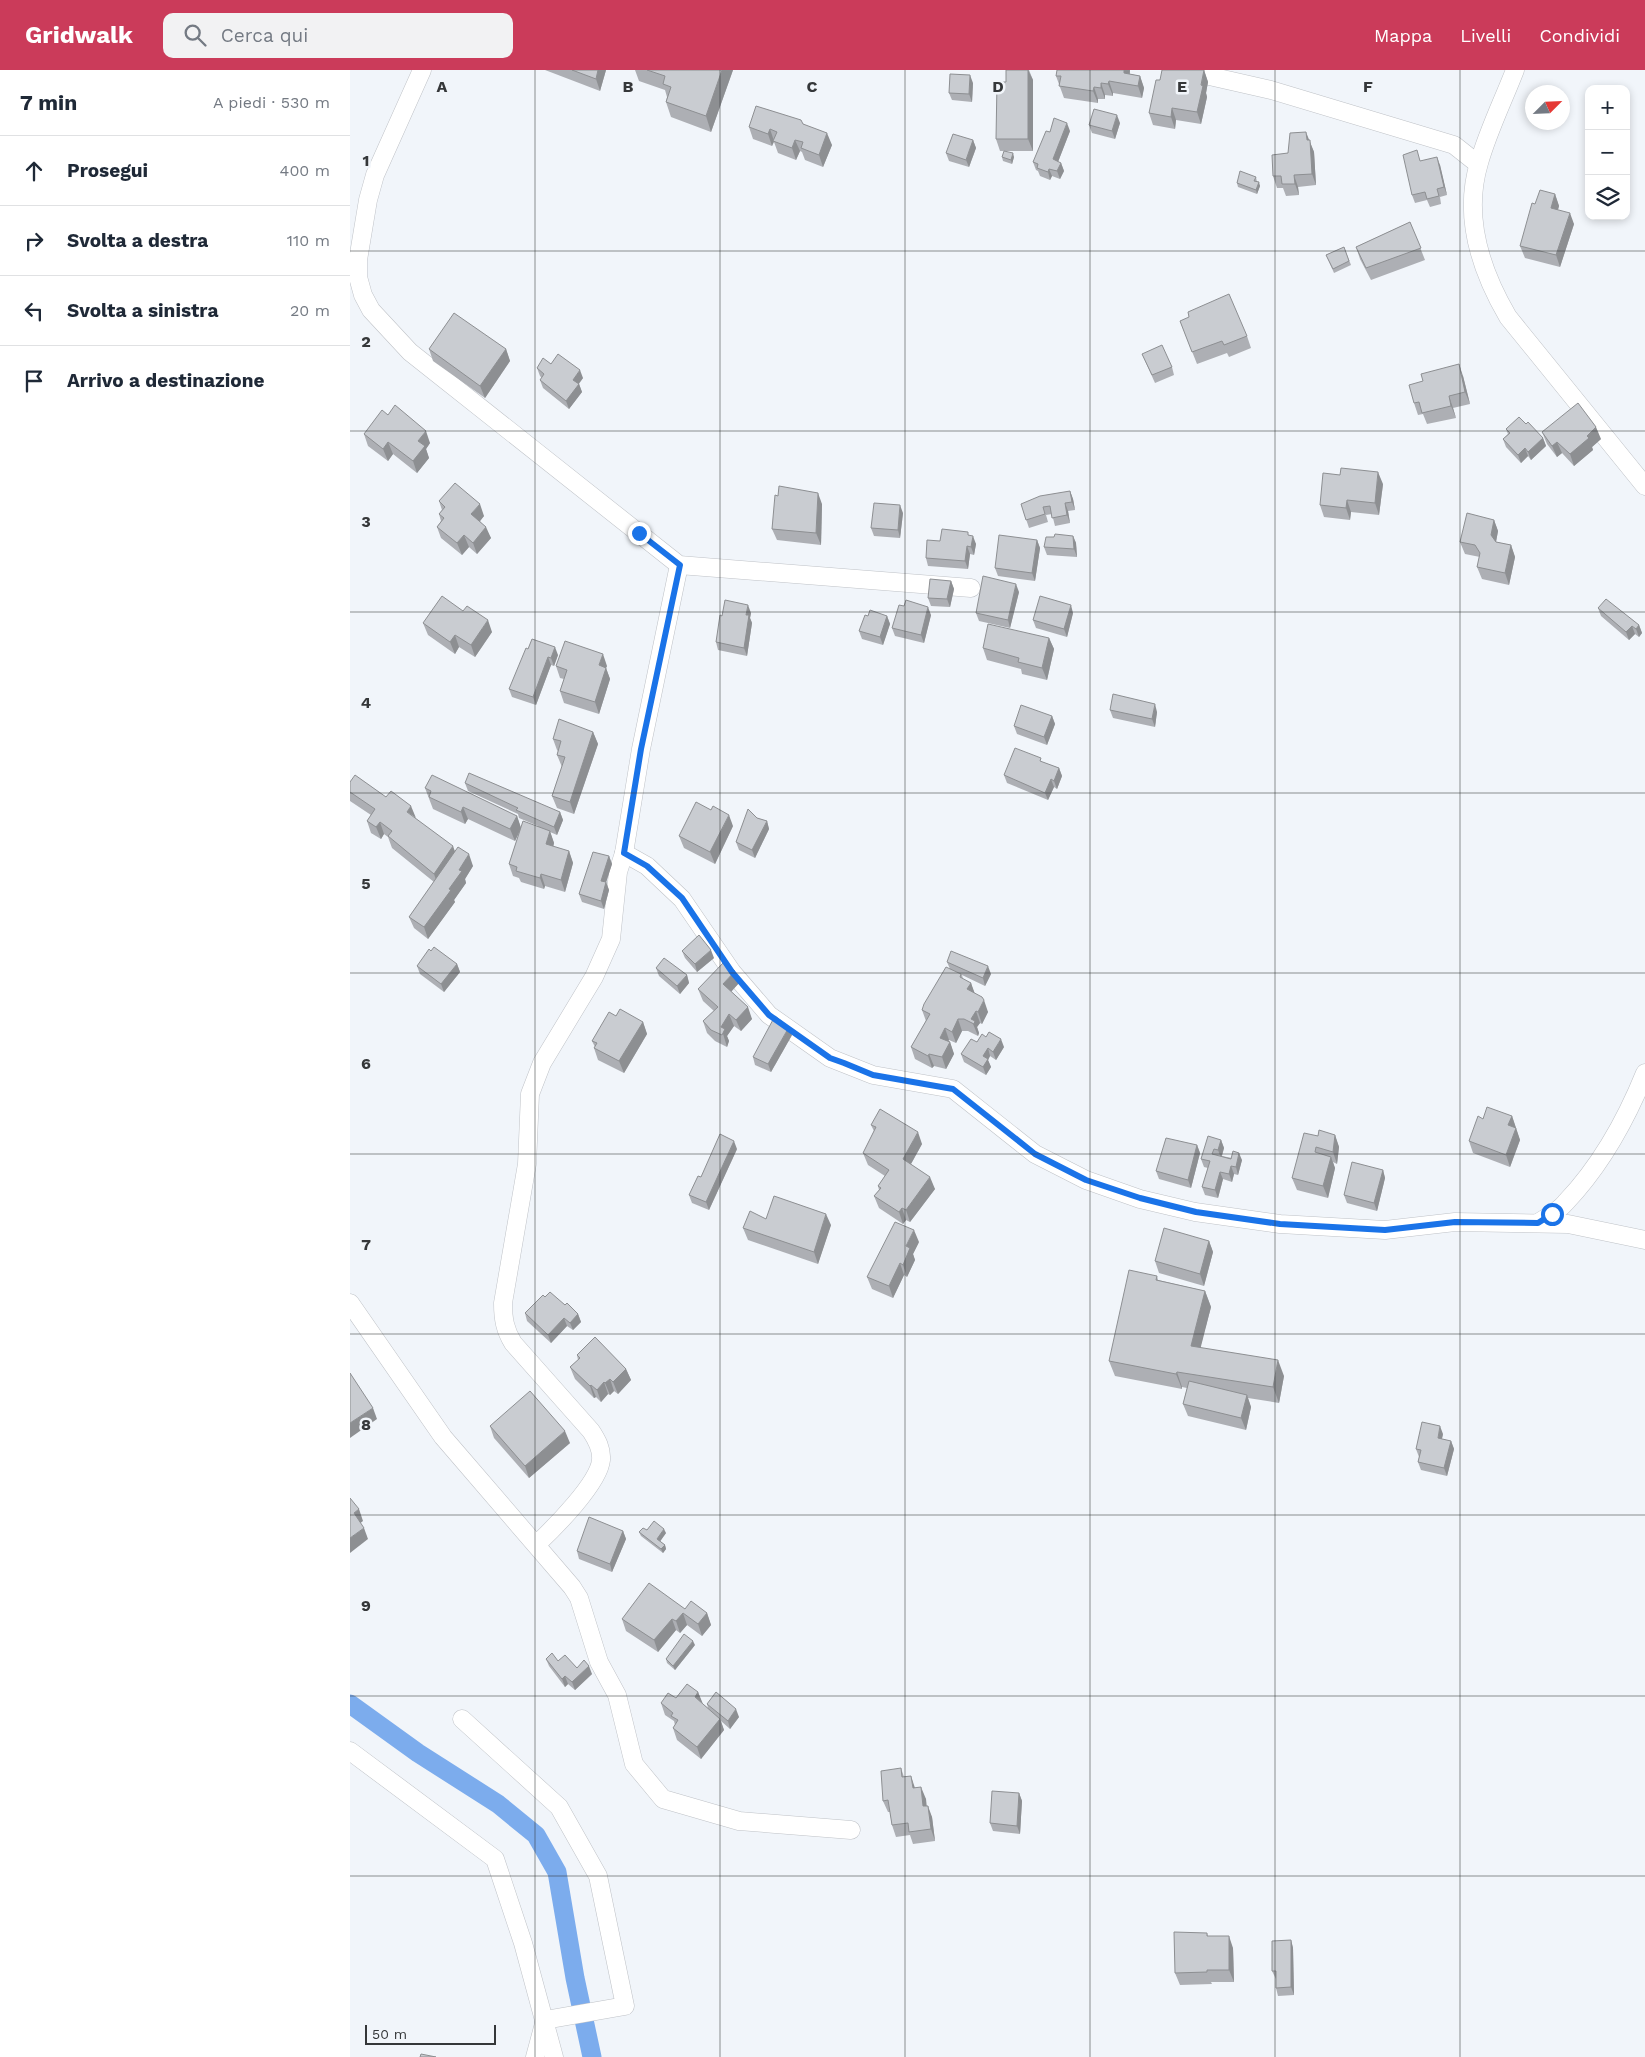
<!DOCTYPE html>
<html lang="it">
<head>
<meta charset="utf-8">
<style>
  :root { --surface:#fff; --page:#f2f2f3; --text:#1f2937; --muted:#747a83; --line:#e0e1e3; --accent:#cb3b5a }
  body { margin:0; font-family:"Work Sans",sans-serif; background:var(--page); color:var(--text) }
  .controls { position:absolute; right:15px; top:15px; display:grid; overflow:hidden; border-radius:10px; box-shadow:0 2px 8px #0003 }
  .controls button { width:45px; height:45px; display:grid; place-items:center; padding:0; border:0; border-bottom:1px solid var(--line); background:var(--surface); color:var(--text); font:25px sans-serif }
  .compass { position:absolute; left:1175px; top:15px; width:45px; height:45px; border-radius:50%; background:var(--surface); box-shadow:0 2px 8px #0003; rotate:66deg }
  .scale { position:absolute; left:15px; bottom:12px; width:131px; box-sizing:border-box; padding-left:5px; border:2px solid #353739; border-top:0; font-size:14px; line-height:18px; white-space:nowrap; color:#353739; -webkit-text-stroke:4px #f1f5fa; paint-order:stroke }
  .stop { position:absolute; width:15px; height:15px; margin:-11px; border:4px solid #1a73e8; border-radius:50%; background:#fff }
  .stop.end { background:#1a73e8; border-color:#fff; box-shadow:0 1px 5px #0008 }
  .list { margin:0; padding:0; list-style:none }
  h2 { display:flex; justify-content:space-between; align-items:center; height:65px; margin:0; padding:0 20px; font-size:21px }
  h2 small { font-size:16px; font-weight:400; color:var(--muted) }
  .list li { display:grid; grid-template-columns:32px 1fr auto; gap:15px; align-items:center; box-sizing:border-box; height:70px; padding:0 20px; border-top:1px solid var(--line) }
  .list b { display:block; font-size:19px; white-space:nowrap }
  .list em { font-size:16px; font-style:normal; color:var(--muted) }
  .icon { flex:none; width:28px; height:28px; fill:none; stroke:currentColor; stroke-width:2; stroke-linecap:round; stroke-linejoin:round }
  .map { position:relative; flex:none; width:1295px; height:1987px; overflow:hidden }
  header { display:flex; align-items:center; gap:30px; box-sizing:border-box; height:70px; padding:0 25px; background:var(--accent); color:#fff }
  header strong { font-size:24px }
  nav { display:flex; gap:28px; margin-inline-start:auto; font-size:18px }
  .search { width:350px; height:45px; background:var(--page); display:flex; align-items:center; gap:12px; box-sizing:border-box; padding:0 18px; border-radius:10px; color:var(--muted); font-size:19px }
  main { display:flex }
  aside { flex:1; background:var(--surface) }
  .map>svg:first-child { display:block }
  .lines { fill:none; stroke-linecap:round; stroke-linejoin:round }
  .canal { stroke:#7caced; stroke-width:19 }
  .street-casing { stroke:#bfc2c7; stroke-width:19 }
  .street { stroke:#fff; stroke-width:18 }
  .wall { fill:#adafb4 }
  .shaded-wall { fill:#8d8f92 }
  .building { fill:#c9ccd1; stroke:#8d8f92 }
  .route { stroke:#1a73e8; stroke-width:6 }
  .grid { fill:none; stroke:#353739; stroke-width:1; stroke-opacity:0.55 }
  .grid-label { font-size:16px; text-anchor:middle; font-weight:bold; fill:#353739; stroke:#f1f5fa; stroke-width:5; stroke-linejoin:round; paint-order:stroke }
</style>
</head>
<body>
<header>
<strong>Gridwalk</strong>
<div class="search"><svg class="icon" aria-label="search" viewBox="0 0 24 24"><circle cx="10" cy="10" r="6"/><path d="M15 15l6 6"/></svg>Cerca qui</div>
<nav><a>Mappa</a><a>Livelli</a><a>Condividi</a></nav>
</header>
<main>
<aside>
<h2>7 min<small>A piedi · 530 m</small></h2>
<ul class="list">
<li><svg class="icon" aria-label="ahead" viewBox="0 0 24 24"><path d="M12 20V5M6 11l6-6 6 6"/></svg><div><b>Prosegui</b></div><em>400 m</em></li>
<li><svg class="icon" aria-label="right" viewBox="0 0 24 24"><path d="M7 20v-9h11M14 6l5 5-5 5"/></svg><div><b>Svolta a destra</b></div><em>110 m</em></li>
<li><svg class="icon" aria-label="left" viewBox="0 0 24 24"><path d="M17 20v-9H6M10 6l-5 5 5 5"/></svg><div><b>Svolta a sinistra</b></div><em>20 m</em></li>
<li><svg class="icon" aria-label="arrive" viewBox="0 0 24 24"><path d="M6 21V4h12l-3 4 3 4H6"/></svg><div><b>Arrivo a destinazione</b></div></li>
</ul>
</aside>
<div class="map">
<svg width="1295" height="1987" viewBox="0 0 1295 1987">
  <rect width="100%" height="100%" fill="#f1f5fa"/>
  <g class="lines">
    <path class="canal" d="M 0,1634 L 68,1683 L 148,1734 L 186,1765 L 207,1802 L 225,1908 L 242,1987"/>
    <g class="street-casing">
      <g id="street">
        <path d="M 72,0 L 25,105 L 18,130 L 8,190 L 8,207 L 13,225 L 21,240 L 60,282 L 329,495 L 621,518"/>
        <path d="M 833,0 L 921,20 L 1104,75 L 1128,94"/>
        <path d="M 1165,0 C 1153,31 1138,61 1129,93 C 1113,146 1131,201 1158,247 L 1295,416"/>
        <path d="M 274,783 L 297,796 L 332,829 L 382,902 L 419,945 L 480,988 L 523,1005 L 603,1019 L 685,1084 L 736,1110 L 790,1129 L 845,1142 L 930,1154 L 1035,1160 L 1105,1152 L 1218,1154 L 1295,1170"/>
        <path d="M 1188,1153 C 1197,1147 1209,1141 1216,1132 C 1251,1095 1276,1050 1295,1003"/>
        <path d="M 0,1233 L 93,1367 L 222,1517 L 229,1528 L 249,1592 L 267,1625 L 284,1694 L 313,1729 L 389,1751 L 501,1760"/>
        <path d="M 187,1474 C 204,1458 249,1413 251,1390 C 252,1379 247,1370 241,1361 L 163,1273 C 155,1260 153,1249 153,1233 L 177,1094 L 180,1024 L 192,993 L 244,907 L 261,869 L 268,802 L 274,783 L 291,679 L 329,495"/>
        <path d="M 112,1649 L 209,1737 L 248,1806 L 275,1936 L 195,1950 L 185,1987"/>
        <path d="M 0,1681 L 145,1789 L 173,1873 L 204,1987"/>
      </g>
    </g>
    <use href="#street" class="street"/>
  </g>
  <g class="wall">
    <path d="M 195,0 L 256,0 L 250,21 Z"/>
    <path d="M 285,0 L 383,0 L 361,62 L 321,47 L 316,32 L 317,27 L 315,20 L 289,11 Z"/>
    <path d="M 656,0 L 679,0 L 683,10 L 683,81 L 650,81 L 646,69 L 656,12 Z"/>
    <path d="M 780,0 L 780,4 L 790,6 L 794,18 L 792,28 L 763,23 L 763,26 L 755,25 L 755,29 L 748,29 L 748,33 L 714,28 L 706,6 Z"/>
    <path d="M 854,0 L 858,12 L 856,23 L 857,27 L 851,54 L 826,50 L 825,59 L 803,55 L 799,43 L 810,10 Z"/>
    <path d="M 623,13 L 622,32 L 602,30 L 599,23 Z"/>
    <path d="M 770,53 L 765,69 L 742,63 L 739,55 Z"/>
    <path d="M 453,54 L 482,75 L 473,97 L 455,90 L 452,82 L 450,81 L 446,90 L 428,83 L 424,72 L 422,76 L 403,69 L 399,57 Z"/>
    <path d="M 720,61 L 708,92 L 711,93 L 714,101 L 710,109 L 702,106 L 700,110 L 690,106 L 688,101 L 686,100 L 683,92 L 700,62 Z"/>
    <path d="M 623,70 L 626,78 L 619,97 L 599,91 L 596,83 Z"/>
    <path d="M 959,70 L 964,82 L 966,115 L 948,117 L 949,125 L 936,126 L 933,118 L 927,118 L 923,106 L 938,83 Z"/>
    <path d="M 652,87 L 664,87 L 662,94 L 653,91 Z"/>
    <path d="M 1071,91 L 1090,95 L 1097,125 L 1090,127 L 1091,134 L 1080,137 L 1077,130 L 1065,133 L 1062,125 Z"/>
    <path d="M 906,107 L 907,112 L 910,116 L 907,124 L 888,117 L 887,113 Z"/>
    <path d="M 1205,124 L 1209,136 L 1208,140 L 1224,154 L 1210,197 L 1175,188 L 1170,176 L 1185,134 Z"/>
    <path d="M 1060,152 L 1075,190 L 1021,210 L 1010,189 L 1006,177 Z"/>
    <path d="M 994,177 L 1001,195 L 984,203 L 976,185 Z"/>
    <path d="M 830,251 L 897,266 L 901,278 L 879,287 L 877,283 L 847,294 Z"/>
    <path d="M 79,279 L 156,279 L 160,291 L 135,328 L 83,291 Z"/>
    <path d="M 792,284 L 822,297 L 824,305 L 805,313 Z"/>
    <path d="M 201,294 L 233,308 L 229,314 L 232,322 L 219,339 L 193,318 L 190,310 L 192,308 L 190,306 L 187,298 Z"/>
    <path d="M 1113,306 L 1120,334 L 1103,338 L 1106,348 L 1077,354 L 1073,344 L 1068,345 L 1064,333 Z"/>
    <path d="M 38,345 L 80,373 L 76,379 L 79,388 L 67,403 L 43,384 L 38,391 L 18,376 L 14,364 Z"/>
    <path d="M 1176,354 L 1193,368 L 1196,376 L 1181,390 L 1178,386 L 1171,393 L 1156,377 L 1153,369 L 1158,364 L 1156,359 Z"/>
    <path d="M 1192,362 L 1251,369 L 1242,377 L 1243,380 L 1224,396 L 1212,383 L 1207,387 L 1197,374 Z"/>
    <path d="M 1033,414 L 1029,445 L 1001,442 L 1000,450 L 974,447 L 970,435 Z"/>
    <path d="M 720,421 L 723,429 L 725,440 L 718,441 L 720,453 L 705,456 L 702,444 L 696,445 L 698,452 L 679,458 L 671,434 Z"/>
    <path d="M 428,426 L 472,434 L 471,475 L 427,470 L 422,459 Z"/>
    <path d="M 89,431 L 134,446 L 130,451 L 141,468 L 127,484 L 119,477 L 112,485 L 91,468 L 87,457 L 91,451 L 89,444 L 92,440 Z"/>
    <path d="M 553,443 L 550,468 L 524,466 L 521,458 Z"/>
    <path d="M 1144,450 L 1148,461 L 1146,472 L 1161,475 L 1165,487 L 1159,515 L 1132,509 L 1127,497 L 1130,487 L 1115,484 L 1110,472 Z"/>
    <path d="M 619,465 L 626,474 L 624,485 L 620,484 L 618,499 L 578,496 L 576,488 L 590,471 Z"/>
    <path d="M 723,466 L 726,473 L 727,487 L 697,485 L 694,477 L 704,467 Z"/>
    <path d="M 687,470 L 690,478 L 685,511 L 648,506 L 645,498 Z"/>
    <path d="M 601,511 L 604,519 L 600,537 L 581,536 L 578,528 Z"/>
    <path d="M 669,522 L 660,558 L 629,551 L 626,543 Z"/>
    <path d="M 554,536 L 581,545 L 574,573 L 545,566 L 542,558 Z"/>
    <path d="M 1248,538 L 1289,555 L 1292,563 L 1289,567 L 1285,564 L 1279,570 L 1251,546 Z"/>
    <path d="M 401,543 L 400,548 L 402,553 L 397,586 L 368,580 L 366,572 L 372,546 Z"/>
    <path d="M 723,543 L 717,567 L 686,558 L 683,550 Z"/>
    <path d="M 518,546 L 537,546 L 540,554 L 533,575 L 512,569 L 509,561 Z"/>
    <path d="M 73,553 L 142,562 L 125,587 L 109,577 L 105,584 L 78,565 Z"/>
    <path d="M 699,568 L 704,579 L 697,610 L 672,604 L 671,599 L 637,590 L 633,578 Z"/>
    <path d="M 178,579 L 208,585 L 204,596 L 201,595 L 186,635 L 162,627 L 159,619 Z"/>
    <path d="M 206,596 L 257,596 L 256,598 L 260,609 L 249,644 L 214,633 L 210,621 L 214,609 L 210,608 Z"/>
    <path d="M 760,640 L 807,642 L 805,657 L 763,648 Z"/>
    <path d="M 702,646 L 705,654 L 697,675 L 667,664 L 664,656 Z"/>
    <path d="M 243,662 L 248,674 L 224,744 L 207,738 L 202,726 L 212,697 L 207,685 L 208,681 L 207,680 L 203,669 Z"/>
    <path d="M 692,692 L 709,698 L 712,706 L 707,719 L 704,717 L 698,730 L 657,713 L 654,705 Z"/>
    <path d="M 0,712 L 65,748 L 123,796 L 115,809 L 116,813 L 104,830 L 105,832 L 78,869 L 64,858 L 59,847 L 84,812 L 42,778 L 38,767 L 34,764 L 31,769 L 21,763 L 17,751 L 21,745 L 0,731 Z"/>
    <path d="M 115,713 L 210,742 L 213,750 L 207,765 L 200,762 L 204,773 L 203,777 L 219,781 L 223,793 L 215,822 L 195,816 L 194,819 L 171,812 L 169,808 L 163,806 L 159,794 L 171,759 L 165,771 L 118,749 L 115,754 L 83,739 L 75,718 L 167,746 L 171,758 L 188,756 L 169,748 L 168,744 L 118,721 Z"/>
    <path d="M 407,748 L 417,751 L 419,759 L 405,788 L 389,780 L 386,772 Z"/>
    <path d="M 383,756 L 365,794 L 334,778 L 329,766 Z"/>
    <path d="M 259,786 L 262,794 L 256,812 L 259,820 L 254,839 L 232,832 L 229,824 Z"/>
    <path d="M 81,881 L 107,894 L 110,902 L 94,922 L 70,904 L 67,896 Z"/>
    <path d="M 332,881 L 364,888 L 347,902 L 335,888 Z"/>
    <path d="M 597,892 L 641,904 L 635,916 L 612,905 L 613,909 L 621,913 L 624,923 L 638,942 L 632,954 L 630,953 L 627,957 L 629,963 L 628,966 L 618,961 L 612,961 L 606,973 L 599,970 L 598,971 L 600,972 L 604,984 L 596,999 L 584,996 L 582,998 L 565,989 L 561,977 L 576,951 L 572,940 L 600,899 Z"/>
    <path d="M 306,898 L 337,905 L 339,913 L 330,924 L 309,906 Z"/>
    <path d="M 389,913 L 381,922 L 402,949 L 391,961 L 384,956 L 377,966 L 379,971 L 377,977 L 365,971 L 357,963 L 353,951 L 364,941 L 353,931 L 348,919 Z"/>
    <path d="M 266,946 L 293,952 L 297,964 L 274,1003 L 248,990 L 244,978 L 245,977 L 242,971 Z"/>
    <path d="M 442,965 L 421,1002 L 405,995 L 403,987 Z"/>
    <path d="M 627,972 L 654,977 L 646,990 L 640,986 L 638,990 L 641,997 L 636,1005 L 614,992 L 611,984 Z"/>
    <path d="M 1162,1046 L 1170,1070 L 1160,1097 L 1123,1083 L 1119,1071 L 1133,1049 Z"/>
    <path d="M 521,1055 L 572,1074 L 561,1094 L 585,1119 L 560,1152 L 556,1150 L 553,1154 L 529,1138 L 524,1126 L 529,1120 L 528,1116 L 535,1106 L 518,1095 L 513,1083 L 524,1061 Z"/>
    <path d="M 985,1065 L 989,1077 L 987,1094 L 983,1092 L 985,1098 L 978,1128 L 947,1120 L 942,1108 L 968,1066 Z"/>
    <path d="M 871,1070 L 874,1078 L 872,1086 L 892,1090 L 888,1105 L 884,1104 L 882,1112 L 873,1109 L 868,1128 L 855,1125 L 852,1117 L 858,1098 L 854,1097 L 851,1089 Z"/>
    <path d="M 847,1075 L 850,1083 L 841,1118 L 809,1109 L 806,1101 Z"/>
    <path d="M 387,1079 L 359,1140 L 342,1133 L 339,1125 L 351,1107 Z"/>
    <path d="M 1033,1100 L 1035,1108 L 1027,1141 L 997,1133 L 994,1125 Z"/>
    <path d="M 416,1149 L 481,1155 L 468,1194 L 398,1170 L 393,1158 Z"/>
    <path d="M 859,1171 L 863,1182 L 854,1216 L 809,1203 L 805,1191 Z"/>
    <path d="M 569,1172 L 563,1184 L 565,1190 L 557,1207 L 554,1205 L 543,1228 L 522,1219 L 517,1207 Z"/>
    <path d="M 807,1206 L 808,1210 L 855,1221 L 861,1237 L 850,1278 L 934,1306 L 929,1333 L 898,1328 L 901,1337 L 896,1360 L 838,1346 L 833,1334 L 837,1318 L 832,1317 L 832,1319 L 765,1306 L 759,1291 Z"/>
    <path d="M 195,1227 L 215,1235 L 228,1244 L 231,1252 L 223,1260 L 217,1256 L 201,1273 L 177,1251 L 175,1243 Z"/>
    <path d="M 227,1285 L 276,1299 L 281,1310 L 268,1324 L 264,1321 L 260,1325 L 258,1324 L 251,1332 L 246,1327 L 244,1328 L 225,1309 L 220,1297 L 228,1290 Z"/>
    <path d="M 140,1356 L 220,1373 L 179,1408 L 144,1368 Z"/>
    <path d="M 1093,1364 L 1092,1369 L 1101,1371 L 1104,1379 L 1097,1406 L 1071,1400 L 1068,1392 L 1069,1387 L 1066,1379 Z"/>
    <path d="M 297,1460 L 316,1463 L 310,1471 L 315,1475 L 316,1479 L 313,1483 L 291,1466 L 289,1462 Z"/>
    <path d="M 273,1461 L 276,1469 L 262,1502 L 229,1489 L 227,1481 Z"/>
    <path d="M 335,1539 L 357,1543 L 361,1555 L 352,1566 L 337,1555 L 330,1563 L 326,1560 L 308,1582 L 276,1561 L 272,1549 Z"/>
    <path d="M 345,1575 L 325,1600 L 317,1593 L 316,1589 Z"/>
    <path d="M 196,1589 L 208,1591 L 242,1604 L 225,1620 L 218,1614 L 215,1617 L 199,1596 Z"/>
    <path d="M 348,1622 L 352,1633 L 358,1638 L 357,1634 L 389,1647 L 380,1659 L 371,1651 L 374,1660 L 351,1689 L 327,1670 L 323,1658 L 325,1655 L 324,1651 L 315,1645 L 311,1633 L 326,1628 Z"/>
    <path d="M 551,1698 L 554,1707 L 576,1729 L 576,1736 L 582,1747 L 585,1771 L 563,1774 L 560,1765 L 546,1767 L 542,1755 L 540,1742 L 538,1742 L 533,1731 Z"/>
    <path d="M 669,1723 L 672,1731 L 670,1764 L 643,1761 L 640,1753 Z"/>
    <path d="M 857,1863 L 858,1866 L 883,1878 L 884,1912 L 861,1912 L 862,1914 L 830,1915 L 825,1903 Z"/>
    <path d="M 941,1870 L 943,1878 L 944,1925 L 928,1926 L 926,1918 L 926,1909 L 922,1901 Z"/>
  </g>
  <g class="shaded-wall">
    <path d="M 248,0 L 256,0 L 250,21 L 246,9 Z"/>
    <path d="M 372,0 L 383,0 L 361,62 L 356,46 Z"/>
    <path d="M 678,0 L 683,10 L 683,81 L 678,69 Z"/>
    <path d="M 774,0 L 780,0 L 778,15 L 774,3 Z"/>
    <path d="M 854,0 L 858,12 L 856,23 L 857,27 L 851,54 L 847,42 Z"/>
    <path d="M 620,5 L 623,13 L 622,32 L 619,24 Z"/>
    <path d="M 790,6 L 794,18 L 792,28 L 788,16 Z"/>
    <path d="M 759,11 L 763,23 L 763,26 L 758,14 Z"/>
    <path d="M 751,13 L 755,25 L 755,29 L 751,18 Z"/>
    <path d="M 744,17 L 748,29 L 748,33 L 743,21 Z"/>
    <path d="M 822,38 L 826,50 L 825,59 L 821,47 Z"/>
    <path d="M 767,45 L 770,53 L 765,69 L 762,61 Z"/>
    <path d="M 717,53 L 720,61 L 706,97 L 703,89 Z"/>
    <path d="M 420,59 L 424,71 L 422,76 L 418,64 Z"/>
    <path d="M 956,62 L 964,82 L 966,115 L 962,104 Z"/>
    <path d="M 477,63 L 482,75 L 473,97 L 469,85 Z"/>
    <path d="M 445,70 L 450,81 L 446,90 L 442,78 Z"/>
    <path d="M 623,70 L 626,78 L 619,97 L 616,90 Z"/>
    <path d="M 663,83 L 664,87 L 662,94 L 661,90 Z"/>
    <path d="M 1087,87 L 1090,95 L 1097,125 L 1094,117 Z"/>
    <path d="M 711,93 L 714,101 L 710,109 L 707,101 Z"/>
    <path d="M 699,99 L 702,106 L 700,110 L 698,102 Z"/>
    <path d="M 944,105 L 948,117 L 949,125 L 945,114 Z"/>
    <path d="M 909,112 L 910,116 L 907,124 L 906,120 Z"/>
    <path d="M 1205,124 L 1209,136 L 1205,149 L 1201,138 Z"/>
    <path d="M 1220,143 L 1224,154 L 1210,197 L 1206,185 Z"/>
    <path d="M 156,279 L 160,291 L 135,328 L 130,316 Z"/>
    <path d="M 1109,294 L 1113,306 L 1120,334 L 1115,322 Z"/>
    <path d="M 230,300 L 233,308 L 226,317 L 229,314 L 232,322 L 219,339 L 216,331 L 223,310 Z"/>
    <path d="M 1099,326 L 1103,338 L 1106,348 L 1101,336 Z"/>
    <path d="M 1246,357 L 1251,369 L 1242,377 L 1243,380 L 1224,396 L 1220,384 Z"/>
    <path d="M 76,361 L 80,373 L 76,379 L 79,388 L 67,403 L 63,391 L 68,371 Z"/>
    <path d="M 1193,368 L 1196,376 L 1181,390 L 1178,382 Z"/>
    <path d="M 38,372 L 43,384 L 38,391 L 33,379 Z"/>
    <path d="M 1207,372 L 1212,383 L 1207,387 L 1202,376 Z"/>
    <path d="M 1175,378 L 1178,386 L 1171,393 L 1168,385 Z"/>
    <path d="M 1028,402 L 1033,414 L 1029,445 L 1025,433 Z"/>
    <path d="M 720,421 L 723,429 L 725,440 L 722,432 Z"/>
    <path d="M 468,423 L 472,434 L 471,475 L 466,463 Z"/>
    <path d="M 997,430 L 1001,442 L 1000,450 L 996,438 Z"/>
    <path d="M 715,433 L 718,441 L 720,453 L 717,445 Z"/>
    <path d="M 130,434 L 134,446 L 126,456 L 121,444 Z"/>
    <path d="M 550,435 L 553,443 L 550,468 L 548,460 Z"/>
    <path d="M 1144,450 L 1148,461 L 1145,477 L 1141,465 Z"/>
    <path d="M 136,457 L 141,468 L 127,484 L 123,473 Z"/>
    <path d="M 114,465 L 119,477 L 112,485 L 107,473 Z"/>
    <path d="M 623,466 L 626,474 L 624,485 L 621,477 Z"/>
    <path d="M 723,466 L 726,473 L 727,487 L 724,479 Z"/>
    <path d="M 687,470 L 690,478 L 685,511 L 682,503 Z"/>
    <path d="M 1161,475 L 1165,487 L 1159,515 L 1155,503 Z"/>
    <path d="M 617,476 L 620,484 L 618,499 L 615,491 Z"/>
    <path d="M 601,511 L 604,519 L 600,537 L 597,529 Z"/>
    <path d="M 666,514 L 669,522 L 660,558 L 658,550 Z"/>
    <path d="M 398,535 L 401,543 L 400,548 L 402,553 L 397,586 L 394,578 L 396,545 Z"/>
    <path d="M 721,535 L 723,543 L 717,567 L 714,559 Z"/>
    <path d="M 578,537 L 581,545 L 574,573 L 571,565 Z"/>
    <path d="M 537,546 L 540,554 L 533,575 L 530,567 Z"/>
    <path d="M 138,550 L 142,562 L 125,587 L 121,575 Z"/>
    <path d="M 1289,555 L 1292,563 L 1289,567 L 1286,559 Z"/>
    <path d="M 1282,556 L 1285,564 L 1279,570 L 1276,562 Z"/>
    <path d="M 105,565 L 109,577 L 105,584 L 100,572 Z"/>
    <path d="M 699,568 L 704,579 L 697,610 L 692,598 Z"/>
    <path d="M 205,577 L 208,585 L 204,596 L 201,588 Z"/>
    <path d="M 253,584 L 257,596 L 256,598 L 260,609 L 249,644 L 245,632 L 249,595 Z"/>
    <path d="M 198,587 L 201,595 L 186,635 L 183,627 Z"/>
    <path d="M 805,634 L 807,642 L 805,657 L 802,649 Z"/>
    <path d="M 702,646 L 705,654 L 697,675 L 694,667 Z"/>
    <path d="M 243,662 L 248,674 L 224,744 L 220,732 Z"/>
    <path d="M 709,698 L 712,706 L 707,719 L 704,711 Z"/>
    <path d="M 701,709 L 704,717 L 698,730 L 695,723 Z"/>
    <path d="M 61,736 L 66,748 L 57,742 Z"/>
    <path d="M 113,737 L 118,749 L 115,754 L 111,742 Z"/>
    <path d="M 210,742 L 213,750 L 207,765 L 204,757 Z"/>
    <path d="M 379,745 L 383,756 L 365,794 L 360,782 Z"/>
    <path d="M 167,746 L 171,758 L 165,771 L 160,759 Z"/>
    <path d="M 417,751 L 419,759 L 405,788 L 402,780 Z"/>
    <path d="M 30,752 L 34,764 L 31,769 L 26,757 Z"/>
    <path d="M 200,761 L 204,773 L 201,786 L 196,774 Z"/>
    <path d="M 103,776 L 107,787 L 88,816 L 84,804 Z"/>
    <path d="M 219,781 L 223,793 L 215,822 L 211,810 Z"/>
    <path d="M 119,784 L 123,796 L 115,809 L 116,813 L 104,830 L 105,832 L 78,869 L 74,857 L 99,819 L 109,800 Z"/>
    <path d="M 259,786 L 262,794 L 254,819 L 251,811 Z"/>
    <path d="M 191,804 L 195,816 L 194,819 L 190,808 Z"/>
    <path d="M 256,812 L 259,820 L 254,839 L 251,831 Z"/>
    <path d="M 361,880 L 364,888 L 347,902 L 345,894 Z"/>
    <path d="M 107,894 L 110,902 L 94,922 L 91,914 Z"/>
    <path d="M 638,896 L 641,904 L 635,916 L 633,908 Z"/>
    <path d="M 385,901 L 389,913 L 377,926 L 373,914 Z"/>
    <path d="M 337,905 L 339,913 L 330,924 L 327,916 Z"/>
    <path d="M 621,913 L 625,924 L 617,919 Z"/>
    <path d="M 634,930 L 638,942 L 632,954 L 628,942 Z"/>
    <path d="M 398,937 L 402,949 L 391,961 L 386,950 Z"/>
    <path d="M 626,941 L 630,953 L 627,957 L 629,963 L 628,966 L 621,949 Z"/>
    <path d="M 379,944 L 384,956 L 377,966 L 379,971 L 377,977 L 371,957 Z"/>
    <path d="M 608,949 L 612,961 L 606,973 L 602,962 Z"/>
    <path d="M 293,952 L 297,964 L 274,1003 L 269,991 Z"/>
    <path d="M 439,957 L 442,965 L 421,1002 L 418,994 Z"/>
    <path d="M 595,958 L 599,970 L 594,980 L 590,968 Z"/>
    <path d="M 651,969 L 654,977 L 646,990 L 643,982 Z"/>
    <path d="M 600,972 L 604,984 L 596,999 L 592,987 Z"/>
    <path d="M 638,978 L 640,986 L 638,990 L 641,997 L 636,1005 L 633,997 L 633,986 Z"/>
    <path d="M 579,984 L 584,996 L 582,998 L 578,986 Z"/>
    <path d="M 1162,1046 L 1166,1058 L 1158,1055 Z"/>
    <path d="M 1166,1058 L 1170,1070 L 1160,1097 L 1156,1085 Z"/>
    <path d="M 568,1062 L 572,1074 L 557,1101 L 553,1089 Z"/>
    <path d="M 985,1065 L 989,1077 L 987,1094 L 983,1082 Z"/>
    <path d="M 871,1070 L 874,1078 L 871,1088 L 868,1080 Z"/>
    <path d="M 384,1071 L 387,1079 L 359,1140 L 356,1132 Z"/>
    <path d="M 847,1075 L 850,1083 L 841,1118 L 838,1110 Z"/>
    <path d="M 889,1083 L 892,1090 L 888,1105 L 886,1097 Z"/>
    <path d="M 981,1087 L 985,1098 L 978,1128 L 973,1116 Z"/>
    <path d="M 881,1096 L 884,1104 L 882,1112 L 879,1104 Z"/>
    <path d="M 1033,1100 L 1035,1108 L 1027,1141 L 1024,1133 Z"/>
    <path d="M 870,1102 L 873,1109 L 868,1128 L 865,1120 Z"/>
    <path d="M 580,1107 L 585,1119 L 560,1152 L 556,1140 Z"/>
    <path d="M 552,1138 L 556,1150 L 553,1154 L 549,1142 Z"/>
    <path d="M 476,1144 L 481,1155 L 468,1194 L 464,1182 Z"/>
    <path d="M 564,1160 L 569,1172 L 563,1184 L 565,1190 L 557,1207 L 553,1195 L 556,1176 Z"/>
    <path d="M 859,1171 L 863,1182 L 854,1216 L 850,1204 Z"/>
    <path d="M 550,1193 L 554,1205 L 543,1228 L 539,1216 Z"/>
    <path d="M 855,1221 L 861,1237 L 847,1292 L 841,1276 Z"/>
    <path d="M 228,1244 L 231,1252 L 223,1260 L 220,1253 Z"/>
    <path d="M 214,1248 L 217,1256 L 201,1273 L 198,1265 Z"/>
    <path d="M 928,1290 L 934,1306 L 929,1333 L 923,1317 Z"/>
    <path d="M 276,1299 L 281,1310 L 268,1324 L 263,1312 Z"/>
    <path d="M 827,1302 L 832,1317 L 832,1319 L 826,1304 Z"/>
    <path d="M 260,1309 L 264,1321 L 260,1325 L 255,1313 Z"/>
    <path d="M 254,1312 L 258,1324 L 251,1332 L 247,1320 Z"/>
    <path d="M 241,1315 L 246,1327 L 244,1328 L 240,1316 Z"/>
    <path d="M 897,1325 L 901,1337 L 896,1360 L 891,1348 Z"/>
    <path d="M 23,1338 L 27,1349 L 0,1368 L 0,1353 Z"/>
    <path d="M 1090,1356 L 1093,1364 L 1090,1376 L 1088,1368 Z"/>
    <path d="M 215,1361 L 220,1373 L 179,1408 L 175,1396 Z"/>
    <path d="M 1101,1371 L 1104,1379 L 1097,1406 L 1094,1398 Z"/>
    <path d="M 9,1439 L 13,1451 L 8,1455 L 4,1443 Z"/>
    <path d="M 14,1458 L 18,1469 L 0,1483 L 0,1468 Z"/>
    <path d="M 314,1459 L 316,1463 L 309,1473 L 307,1469 Z"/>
    <path d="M 273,1461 L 276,1469 L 262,1502 L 260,1494 Z"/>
    <path d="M 315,1475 L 316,1479 L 313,1483 L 311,1479 Z"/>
    <path d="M 333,1543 L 337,1555 L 330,1563 L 326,1551 Z"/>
    <path d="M 357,1543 L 361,1555 L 352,1566 L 348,1554 Z"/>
    <path d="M 322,1549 L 326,1560 L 308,1582 L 304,1570 Z"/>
    <path d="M 343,1571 L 345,1575 L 325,1600 L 323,1596 Z"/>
    <path d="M 239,1596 L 242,1604 L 225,1620 L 222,1612 Z"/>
    <path d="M 215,1606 L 218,1614 L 215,1617 L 212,1609 Z"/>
    <path d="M 348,1622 L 353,1634 L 345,1627 Z"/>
    <path d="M 386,1639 L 389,1647 L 380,1659 L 378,1651 Z"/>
    <path d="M 370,1649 L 374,1660 L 351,1689 L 347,1677 Z"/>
    <path d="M 561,1706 L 565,1718 L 563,1718 Z"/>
    <path d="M 571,1717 L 576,1729 L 578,1748 L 573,1736 Z"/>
    <path d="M 669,1723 L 672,1731 L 670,1764 L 667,1756 Z"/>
    <path d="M 578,1736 L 582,1747 L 585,1771 L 581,1759 Z"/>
    <path d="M 879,1866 L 883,1878 L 884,1912 L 879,1900 Z"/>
    <path d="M 941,1870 L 943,1878 L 944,1925 L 941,1917 Z"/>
  </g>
  <g class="building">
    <path d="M 222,0 L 248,0 L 246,9 Z"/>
    <path d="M 297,0 L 372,0 L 356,46 L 316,32 L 321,17 L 313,14 L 315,6 Z"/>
    <path d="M 656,0 L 678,0 L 678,69 L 646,69 L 647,12 L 656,12 Z"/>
    <path d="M 707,0 L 774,0 L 774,3 L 790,6 L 788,16 L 759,11 L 758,14 L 751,13 L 751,18 L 744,17 L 743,21 L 709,16 L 711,6 L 706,6 Z"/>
    <path d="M 812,0 L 854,0 L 851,15 L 853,16 L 847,42 L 822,38 L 821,47 L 799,43 L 806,10 L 810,10 Z"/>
    <path d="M 600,4 L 620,5 L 619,24 L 599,23 Z"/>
    <path d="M 406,36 L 451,50 L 453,54 L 477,63 L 469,85 L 451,78 L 453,72 L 445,70 L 442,78 L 423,71 L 427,62 L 420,59 L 418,64 L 399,57 Z"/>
    <path d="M 744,39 L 767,45 L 762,61 L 739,55 Z"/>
    <path d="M 704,48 L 717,53 L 703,89 L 711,93 L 707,101 L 699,99 L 698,102 L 687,98 L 688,94 L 683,92 L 696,61 L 700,62 Z"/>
    <path d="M 956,62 L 957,70 L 960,70 L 962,104 L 944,105 L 945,114 L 932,114 L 931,106 L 923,106 L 922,85 L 938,83 L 940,63 Z"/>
    <path d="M 603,64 L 623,70 L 616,90 L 596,83 Z"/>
    <path d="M 1067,80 L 1070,91 L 1087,87 L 1094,117 L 1087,119 L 1089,126 L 1077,129 L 1075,122 L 1062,125 L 1053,85 Z"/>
    <path d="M 654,81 L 663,83 L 661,90 L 652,87 Z"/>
    <path d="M 890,101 L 906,107 L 904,111 L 909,112 L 906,120 L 887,113 Z"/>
    <path d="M 1190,120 L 1205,124 L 1201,138 L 1220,143 L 1206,185 L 1170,176 L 1182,133 L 1185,134 Z"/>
    <path d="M 1060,152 L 1071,178 L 1016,198 L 1006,177 Z"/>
    <path d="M 994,177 L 999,191 L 983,199 L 976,185 Z"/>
    <path d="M 879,224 L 897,266 L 874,275 L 872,271 L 842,282 L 830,251 L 839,247 L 838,242 Z"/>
    <path d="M 104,243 L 156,279 L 130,316 L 79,279 Z"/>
    <path d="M 812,275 L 822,297 L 802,305 L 792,284 Z"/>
    <path d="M 208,284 L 230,300 L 223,310 L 229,314 L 216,331 L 190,310 L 194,304 L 187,298 L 193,288 L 201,294 Z"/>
    <path d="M 1109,294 L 1115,322 L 1099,326 L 1101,336 L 1072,343 L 1069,332 L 1064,333 L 1059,315 L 1073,311 L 1071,304 Z"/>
    <path d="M 1228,333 L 1246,357 L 1237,366 L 1239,368 L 1220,384 L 1207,372 L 1202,376 L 1192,362 Z"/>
    <path d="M 45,335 L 76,361 L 68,371 L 75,376 L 63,391 L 38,372 L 33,379 L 14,364 L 32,340 L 38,345 Z"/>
    <path d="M 1169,347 L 1176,354 L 1178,352 L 1193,368 L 1178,382 L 1175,378 L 1168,385 L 1153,369 L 1160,363 L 1156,359 Z"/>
    <path d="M 991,398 L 1028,402 L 1025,433 L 997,430 L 996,438 L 970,435 L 973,403 L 990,405 Z"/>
    <path d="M 105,413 L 130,434 L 121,444 L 136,457 L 123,473 L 114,465 L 107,473 L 87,457 L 94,448 L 89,444 L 95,437 L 89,431 Z"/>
    <path d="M 429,416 L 468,423 L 466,463 L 422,459 L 425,425 L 428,426 Z"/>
    <path d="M 720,421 L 722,432 L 715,433 L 717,445 L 702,448 L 700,436 L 693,437 L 695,444 L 676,450 L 671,434 L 690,426 Z"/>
    <path d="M 524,433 L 550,435 L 548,460 L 521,458 Z"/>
    <path d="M 1117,443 L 1144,450 L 1141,465 L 1146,472 L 1161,475 L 1155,503 L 1127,497 L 1130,483 L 1125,475 L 1110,472 Z"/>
    <path d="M 592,459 L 618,462 L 618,465 L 623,466 L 621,477 L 617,476 L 615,491 L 576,488 L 577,470 L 590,471 Z"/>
    <path d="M 705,464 L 723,466 L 724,479 L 694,477 L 696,467 L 704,467 Z"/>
    <path d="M 649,465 L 687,470 L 682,503 L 645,498 Z"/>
    <path d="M 633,506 L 666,514 L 658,550 L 626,543 Z"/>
    <path d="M 580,509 L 601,511 L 597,529 L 578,528 Z"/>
    <path d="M 92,526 L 113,541 L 117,536 L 138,550 L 121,575 L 105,565 L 100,572 L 73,553 Z"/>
    <path d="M 690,526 L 721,535 L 714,559 L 683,550 Z"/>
    <path d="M 1256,529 L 1289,555 L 1286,559 L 1282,556 L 1276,562 L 1248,538 Z"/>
    <path d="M 375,530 L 398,535 L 396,545 L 399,545 L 394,578 L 366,572 L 370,545 L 372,546 Z"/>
    <path d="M 556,530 L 578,537 L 571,565 L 542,558 L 549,535 L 554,536 Z"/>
    <path d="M 520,540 L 537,546 L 530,567 L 509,561 L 515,545 L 518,546 Z"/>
    <path d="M 638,554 L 699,568 L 692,598 L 668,592 L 669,588 L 633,578 Z"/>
    <path d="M 182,569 L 205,577 L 201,588 L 198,587 L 183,627 L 159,619 L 176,578 L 178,579 Z"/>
    <path d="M 215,571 L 253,584 L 249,595 L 256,598 L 245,632 L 210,621 L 217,600 L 206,596 Z"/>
    <path d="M 763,624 L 805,634 L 802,649 L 760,640 Z"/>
    <path d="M 671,635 L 702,646 L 694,667 L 664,656 Z"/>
    <path d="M 209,649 L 243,662 L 220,732 L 202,726 L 215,687 L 207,685 L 211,671 L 203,669 Z"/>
    <path d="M 665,678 L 691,688 L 690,691 L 709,698 L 704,711 L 701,709 L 695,723 L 654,705 Z"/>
    <path d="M 119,703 L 210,742 L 204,757 L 166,740 L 168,738 L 115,713 Z"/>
    <path d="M 5,705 L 36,727 L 41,721 L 61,736 L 57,742 L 103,776 L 84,804 L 38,766 L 42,761 L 30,752 L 26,757 L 17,751 L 25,739 L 0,722 L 0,712 Z"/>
    <path d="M 82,705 L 167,746 L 160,759 L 113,737 L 111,742 L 79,727 L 81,721 L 75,718 Z"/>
    <path d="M 346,732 L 361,740 L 363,736 L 379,745 L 360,782 L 329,766 Z"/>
    <path d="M 398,739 L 407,748 L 417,751 L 402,780 L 386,772 Z"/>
    <path d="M 173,751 L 200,761 L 196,774 L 219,781 L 211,810 L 191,804 L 190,808 L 166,801 L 167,797 L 159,794 Z"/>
    <path d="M 108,777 L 119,784 L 109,800 L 112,801 L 99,819 L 101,820 L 74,857 L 59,847 Z"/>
    <path d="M 243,782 L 259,786 L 251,811 L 256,812 L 251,831 L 229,824 Z"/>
    <path d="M 349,865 L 361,880 L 345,894 L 332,881 Z"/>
    <path d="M 84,877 L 107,894 L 91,914 L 67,896 L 79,879 L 81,881 Z"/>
    <path d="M 601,881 L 638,896 L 633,908 L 597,892 Z"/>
    <path d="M 314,888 L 337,905 L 327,916 L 306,898 Z"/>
    <path d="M 374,892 L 385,901 L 373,914 L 398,937 L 386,950 L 379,944 L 371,957 L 375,959 L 372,965 L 361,960 L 353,951 L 368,937 L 348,919 Z"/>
    <path d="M 596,897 L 611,904 L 610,907 L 621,913 L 617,919 L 632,927 L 634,930 L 628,942 L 626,941 L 621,949 L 625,951 L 624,954 L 614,949 L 608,949 L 602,962 L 595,958 L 590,968 L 600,972 L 592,987 L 579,984 L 578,986 L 561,977 L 580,944 L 572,940 L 574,934 Z"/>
    <path d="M 270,939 L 293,952 L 269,991 L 244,978 L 247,973 L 242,971 L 259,942 L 266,946 Z"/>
    <path d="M 425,946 L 439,957 L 418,994 L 403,987 Z"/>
    <path d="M 639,962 L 651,969 L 643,982 L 638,978 L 633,986 L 638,989 L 633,997 L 611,984 L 621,969 L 627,972 L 632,964 L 636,967 Z"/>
    <path d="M 1137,1037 L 1162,1046 L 1158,1055 L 1166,1058 L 1156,1085 L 1119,1071 L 1128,1046 L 1133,1049 Z"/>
    <path d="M 530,1039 L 568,1062 L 553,1089 L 580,1107 L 556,1140 L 552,1138 L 549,1142 L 524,1126 L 531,1118 L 528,1116 L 539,1100 L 513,1083 L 526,1057 L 521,1055 Z"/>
    <path d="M 969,1060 L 985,1065 L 983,1082 L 966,1077 L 965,1082 L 981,1087 L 973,1116 L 942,1108 L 954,1063 L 968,1066 Z"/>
    <path d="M 370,1064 L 384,1071 L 356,1132 L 339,1125 L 348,1106 L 351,1107 Z"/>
    <path d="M 858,1066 L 871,1070 L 868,1080 L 864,1079 L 862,1084 L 881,1089 L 883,1081 L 889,1083 L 886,1097 L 881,1096 L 879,1104 L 870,1102 L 865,1120 L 852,1117 L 860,1091 L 851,1089 Z"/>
    <path d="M 816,1068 L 847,1075 L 838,1110 L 806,1101 Z"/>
    <path d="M 1002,1092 L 1033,1100 L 1024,1133 L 994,1125 Z"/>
    <path d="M 424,1126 L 476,1144 L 464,1182 L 393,1158 L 400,1141 L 416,1149 Z"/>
    <path d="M 545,1152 L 564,1160 L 556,1176 L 560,1178 L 553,1195 L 550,1193 L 539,1216 L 517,1207 Z"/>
    <path d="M 814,1158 L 859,1171 L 850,1204 L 805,1191 Z"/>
    <path d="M 779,1200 L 807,1206 L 806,1210 L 855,1221 L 841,1276 L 928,1290 L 923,1317 L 827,1302 L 826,1304 L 759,1291 Z"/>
    <path d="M 200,1222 L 215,1235 L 217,1233 L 228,1244 L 220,1253 L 214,1248 L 198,1265 L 175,1243 L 193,1225 L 195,1227 Z"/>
    <path d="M 245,1267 L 276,1299 L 263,1312 L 260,1309 L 255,1313 L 254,1312 L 247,1320 L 241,1315 L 240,1316 L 220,1297 L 230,1288 L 227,1285 Z"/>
    <path d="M 0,1303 L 23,1338 L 0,1353 Z"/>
    <path d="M 839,1311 L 897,1325 L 891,1348 L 833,1334 Z"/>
    <path d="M 180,1321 L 215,1361 L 175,1396 L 140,1356 Z"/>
    <path d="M 1072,1352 L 1090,1356 L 1088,1368 L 1101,1371 L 1094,1398 L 1068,1392 L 1071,1380 L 1066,1379 Z"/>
    <path d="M 0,1428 L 9,1439 L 4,1443 L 14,1458 L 0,1468 Z"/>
    <path d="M 239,1447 L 273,1461 L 260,1494 L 227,1481 Z"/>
    <path d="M 304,1451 L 314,1459 L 307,1469 L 315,1475 L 311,1479 L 289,1462 L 293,1458 L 297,1460 Z"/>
    <path d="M 299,1513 L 335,1539 L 341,1531 L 357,1543 L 348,1554 L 333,1543 L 326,1551 L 322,1549 L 304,1570 L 272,1549 Z"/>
    <path d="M 334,1564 L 343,1571 L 323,1596 L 316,1589 Z"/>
    <path d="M 202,1583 L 208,1591 L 215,1585 L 227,1598 L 234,1590 L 239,1596 L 222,1612 L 215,1606 L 212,1609 L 196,1589 Z"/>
    <path d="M 337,1614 L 348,1622 L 345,1627 L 370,1649 L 347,1677 L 323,1658 L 328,1650 L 321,1646 L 323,1643 L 311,1633 L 318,1623 L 326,1628 Z"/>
    <path d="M 366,1622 L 386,1639 L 378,1651 L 357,1634 Z"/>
    <path d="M 551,1698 L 552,1707 L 561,1706 L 563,1718 L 571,1717 L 573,1736 L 578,1736 L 581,1759 L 559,1762 L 558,1753 L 542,1755 L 538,1730 L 533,1731 L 531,1701 Z"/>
    <path d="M 642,1721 L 669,1723 L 667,1756 L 640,1753 Z"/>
    <path d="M 824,1862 L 857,1863 L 857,1866 L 879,1866 L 879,1900 L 857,1900 L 857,1902 L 825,1903 Z"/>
    <path d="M 941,1870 L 941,1917 L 926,1918 L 926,1901 L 922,1901 L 922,1871 Z"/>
    <path d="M 71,1984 L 86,1987 L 70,1987 Z"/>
  </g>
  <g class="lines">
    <path class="route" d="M 289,463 L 330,495 L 291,679 L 274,783 L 297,796 L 332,828 L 382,902 L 419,945 L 480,988 L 494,993 L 523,1005 L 603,1019 L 685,1084 L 736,1110 L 790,1128 L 846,1142 L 930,1154 L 1035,1160 L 1105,1152 L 1188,1153 L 1202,1144"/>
  </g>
  <path class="grid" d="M 185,0 L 185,1987M 370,0 L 370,1987M 555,0 L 555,1987M 740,0 L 740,1987M 925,0 L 925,1987M 1110,0 L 1110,1987M 0,181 L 1295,181M 0,361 L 1295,361M 0,542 L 1295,542M 0,723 L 1295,723M 0,903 L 1295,903M 0,1084 L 1295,1084M 0,1264 L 1295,1264M 0,1445 L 1295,1445M 0,1626 L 1295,1626M 0,1806 L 1295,1806"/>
  <g class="grid-label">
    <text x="92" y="22">A</text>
    <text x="278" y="22">B</text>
    <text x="462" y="22">C</text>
    <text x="648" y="22">D</text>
    <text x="832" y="22">E</text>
    <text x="1018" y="22">F</text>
    <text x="16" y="96">1</text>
    <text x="16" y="277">2</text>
    <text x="16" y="457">3</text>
    <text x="16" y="638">4</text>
    <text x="16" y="819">5</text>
    <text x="16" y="999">6</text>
    <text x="16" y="1180">7</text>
    <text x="16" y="1360">8</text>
    <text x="16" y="1541">9</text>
  </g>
</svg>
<div class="controls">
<button>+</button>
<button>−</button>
<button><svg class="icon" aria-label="layers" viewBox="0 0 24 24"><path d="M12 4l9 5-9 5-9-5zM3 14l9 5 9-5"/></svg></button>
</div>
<svg class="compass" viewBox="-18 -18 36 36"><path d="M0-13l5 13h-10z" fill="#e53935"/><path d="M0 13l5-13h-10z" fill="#747a83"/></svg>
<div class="scale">50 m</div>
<div class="stop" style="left:1202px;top:1144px"></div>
<div class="stop end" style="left:289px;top:463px"></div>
</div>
</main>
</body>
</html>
